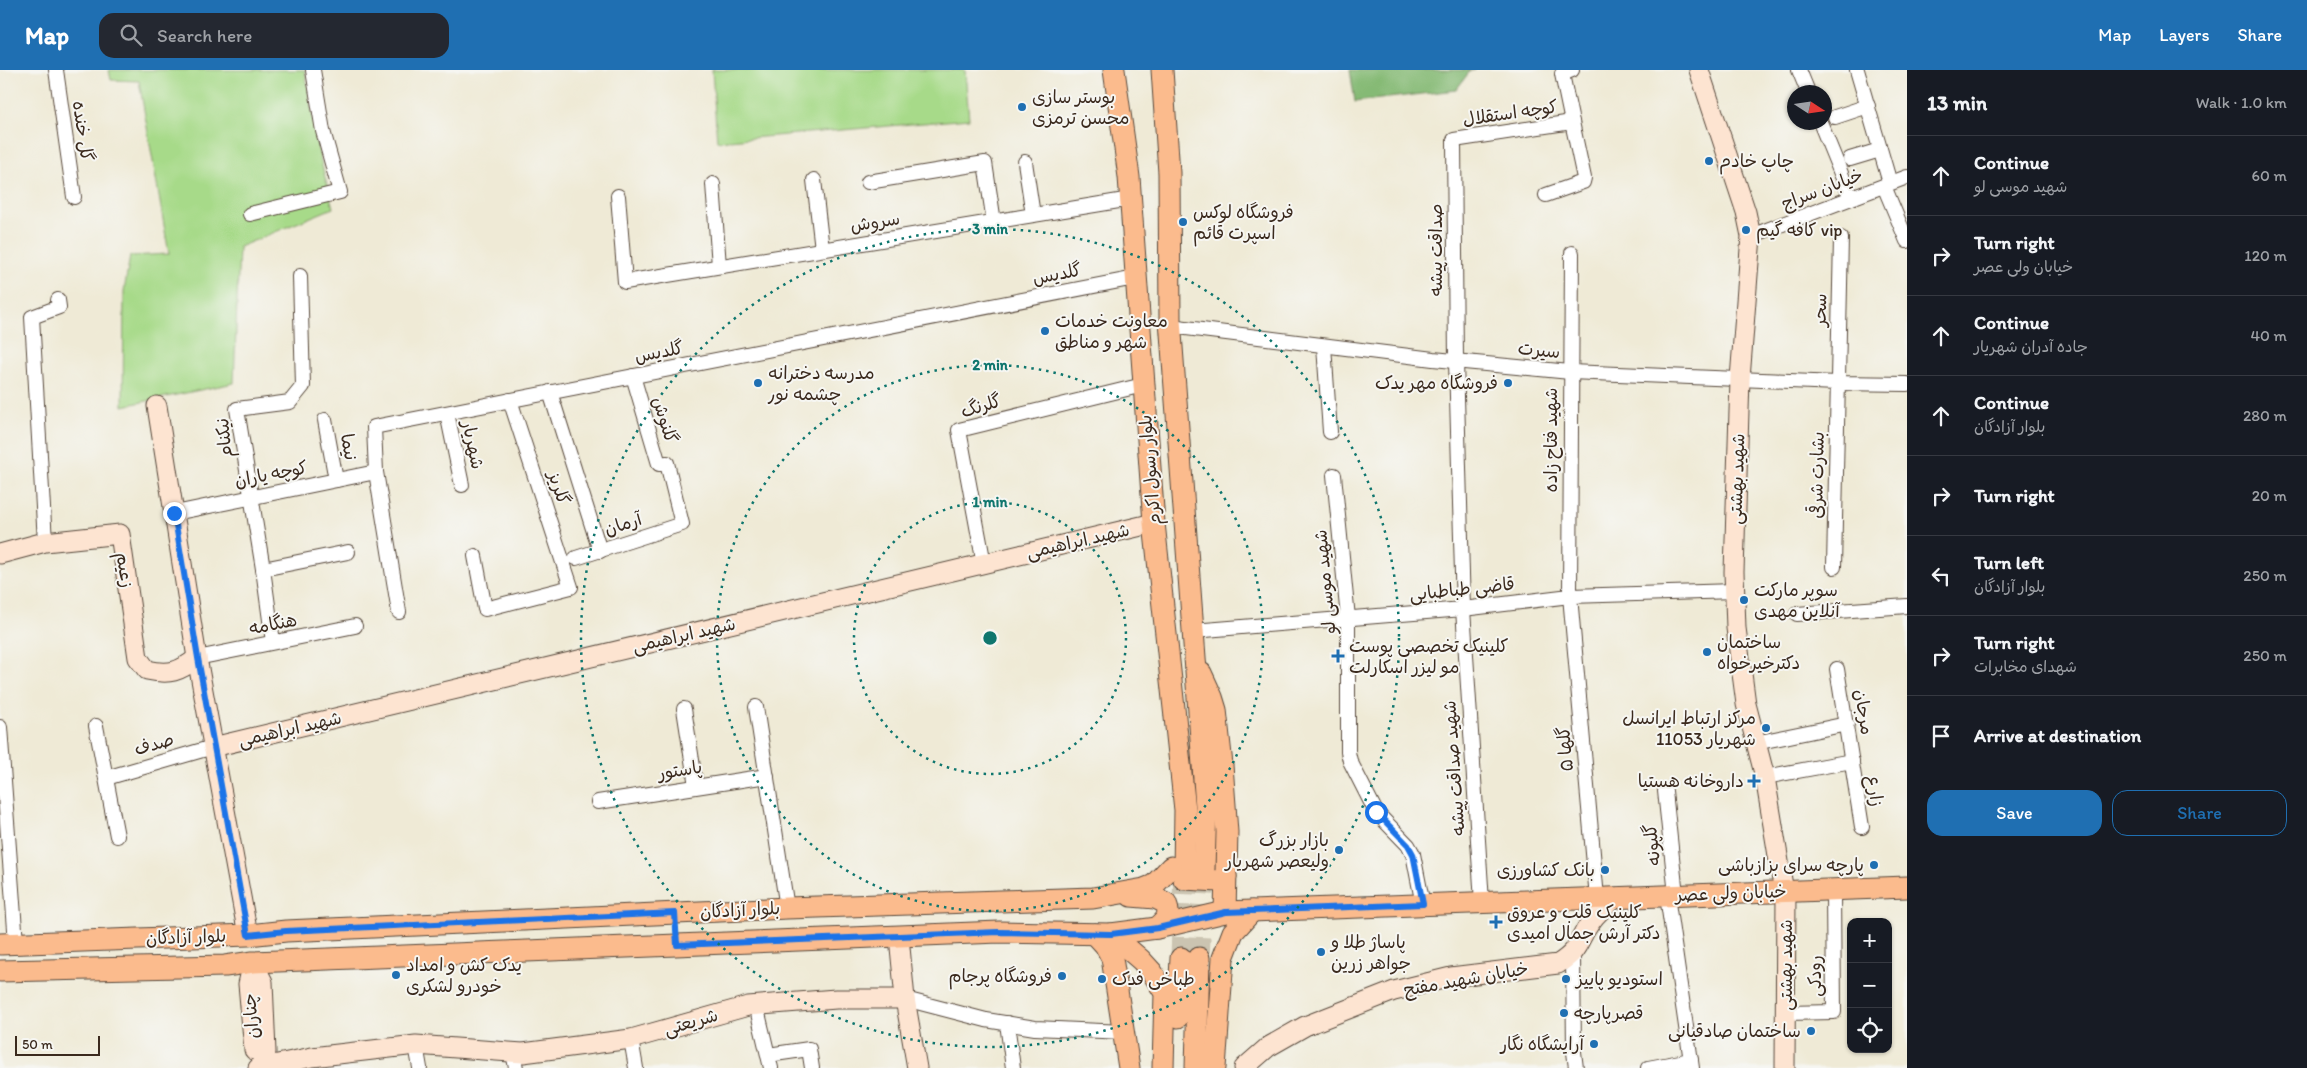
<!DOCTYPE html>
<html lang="en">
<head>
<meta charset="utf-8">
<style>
  :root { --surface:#171b24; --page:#242831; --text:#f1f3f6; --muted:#9ea1a6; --line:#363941; --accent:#1f6fb2 }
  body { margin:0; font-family:Itim,"Playpen Sans Arabic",sans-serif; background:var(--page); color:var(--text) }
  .controls { position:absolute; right:15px; bottom:15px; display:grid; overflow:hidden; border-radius:10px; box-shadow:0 1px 4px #0004 }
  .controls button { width:45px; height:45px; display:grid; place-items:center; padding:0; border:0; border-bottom:1px solid var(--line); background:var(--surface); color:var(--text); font:25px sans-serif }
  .compass { position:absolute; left:1787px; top:15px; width:45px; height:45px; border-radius:50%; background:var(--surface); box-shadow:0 1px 4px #0004; rotate:102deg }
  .scale { position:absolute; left:15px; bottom:12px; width:85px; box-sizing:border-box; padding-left:5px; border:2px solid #3b2a1e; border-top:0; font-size:14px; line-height:18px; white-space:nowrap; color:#3b2a1e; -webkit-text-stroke:4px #f6f6f2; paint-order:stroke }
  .stop { position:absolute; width:15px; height:15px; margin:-11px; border:4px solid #1a73e8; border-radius:50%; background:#fff }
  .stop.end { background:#1a73e8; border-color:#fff; box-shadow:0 1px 5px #0008 }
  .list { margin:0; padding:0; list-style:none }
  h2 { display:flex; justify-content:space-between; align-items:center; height:65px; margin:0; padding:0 20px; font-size:21px }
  h2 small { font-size:16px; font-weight:400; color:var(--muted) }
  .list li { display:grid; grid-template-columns:32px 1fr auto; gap:15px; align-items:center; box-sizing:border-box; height:80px; padding:0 20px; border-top:1px solid var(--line) }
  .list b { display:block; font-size:19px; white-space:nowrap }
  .list p { margin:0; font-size:16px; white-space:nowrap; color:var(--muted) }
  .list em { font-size:16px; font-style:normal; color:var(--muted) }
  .actions { display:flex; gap:10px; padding:15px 20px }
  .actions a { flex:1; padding:11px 0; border:1px solid var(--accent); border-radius:15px; text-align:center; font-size:18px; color:var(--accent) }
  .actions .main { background:var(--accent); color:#fff }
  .icon { flex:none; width:28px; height:28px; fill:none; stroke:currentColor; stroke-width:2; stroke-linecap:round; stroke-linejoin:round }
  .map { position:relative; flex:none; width:1907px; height:998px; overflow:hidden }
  header { display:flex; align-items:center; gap:30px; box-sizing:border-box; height:70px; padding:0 25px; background:var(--accent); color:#fff }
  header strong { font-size:24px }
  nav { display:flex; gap:28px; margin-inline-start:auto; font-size:18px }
  .search { width:350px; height:45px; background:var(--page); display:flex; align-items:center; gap:12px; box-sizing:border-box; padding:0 18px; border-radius:15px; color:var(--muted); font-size:19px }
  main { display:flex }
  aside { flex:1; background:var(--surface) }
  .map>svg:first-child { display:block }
  .green { fill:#a7da89; stroke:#718254 }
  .forest { fill:#85ba75; stroke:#60724a }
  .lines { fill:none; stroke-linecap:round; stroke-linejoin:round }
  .primary-tunnel { stroke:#cbc4b1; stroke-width:21; stroke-dasharray:21 11; stroke-linecap:butt }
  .street-casing { stroke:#56473a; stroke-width:16 }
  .secondary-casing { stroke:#56473a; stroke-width:21 }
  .primary-casing { stroke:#56473a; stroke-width:23 }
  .street { stroke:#fff; stroke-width:14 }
  .secondary { stroke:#fde4d1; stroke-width:19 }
  .primary { stroke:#fbbb8d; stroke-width:21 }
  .route { stroke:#1a73e8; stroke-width:6 }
  .ring { fill:none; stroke:#0f766e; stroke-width:2.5; stroke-dasharray:2.5 5 }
  .poi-dot { fill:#1f6fb2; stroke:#f6f6f2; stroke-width:2 }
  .labels { text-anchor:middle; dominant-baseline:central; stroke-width:4; stroke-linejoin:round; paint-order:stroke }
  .poi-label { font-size:18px; fill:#3b2a1e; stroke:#f6f6f2; text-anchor:start }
  .street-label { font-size:18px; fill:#3b2a1e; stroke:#f6f6f2 }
  .centre { fill:#0f766e; stroke:#f6f6f2; stroke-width:2.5 }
  .ring-label { font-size:15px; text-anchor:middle; font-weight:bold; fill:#0f766e; stroke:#f6f6f2; stroke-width:4; stroke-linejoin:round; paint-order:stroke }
</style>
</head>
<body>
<header>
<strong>Map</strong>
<div class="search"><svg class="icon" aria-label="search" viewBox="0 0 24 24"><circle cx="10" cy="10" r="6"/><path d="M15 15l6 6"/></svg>Search here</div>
<nav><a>Map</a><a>Layers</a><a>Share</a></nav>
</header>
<main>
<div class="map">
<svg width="1907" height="998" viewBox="0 0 1907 998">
  <rect width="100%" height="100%" fill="#f6f6f2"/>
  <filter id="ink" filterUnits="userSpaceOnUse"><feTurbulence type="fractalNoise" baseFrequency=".02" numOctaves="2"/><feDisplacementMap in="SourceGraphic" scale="10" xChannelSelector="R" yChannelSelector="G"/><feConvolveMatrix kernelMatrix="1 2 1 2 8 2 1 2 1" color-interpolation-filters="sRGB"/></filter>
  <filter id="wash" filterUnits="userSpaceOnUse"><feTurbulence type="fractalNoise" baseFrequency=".0096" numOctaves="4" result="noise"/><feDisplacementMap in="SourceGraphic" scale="20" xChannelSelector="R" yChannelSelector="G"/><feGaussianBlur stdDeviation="1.12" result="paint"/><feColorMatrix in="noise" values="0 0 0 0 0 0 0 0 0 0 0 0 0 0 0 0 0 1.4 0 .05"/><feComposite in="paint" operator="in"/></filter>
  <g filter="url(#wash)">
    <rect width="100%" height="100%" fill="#efead6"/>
    <g class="green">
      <path d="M 109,0 L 305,0 L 318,80 L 333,138 L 239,177 L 234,313 L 123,336 L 124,221 L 130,186 L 169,184 L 139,11 L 111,10 Z"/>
      <path d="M 712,0 L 965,0 L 969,49 L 717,71 Z"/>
    </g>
    <path class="forest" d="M 1350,0 L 1475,0 L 1470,1 L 1456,20 L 1355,32 Z"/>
  </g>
  <g filter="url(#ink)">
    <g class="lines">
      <g class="primary-tunnel">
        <path d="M 1181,888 L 1184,800"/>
        <path d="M 1199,888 L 1204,799"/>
      </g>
      <g class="street-casing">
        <g id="street">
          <path d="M 56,0 L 74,127"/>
          <path d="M 1799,0 L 1808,22"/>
          <path d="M 1857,0 L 1890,113"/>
          <path d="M 1835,47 L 1868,36"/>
          <path d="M 1820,52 L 1851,128"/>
          <path d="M 1850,89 L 1880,80"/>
          <path d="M 1025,92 L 1033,145"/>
          <path d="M 814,110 L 822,179"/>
          <path d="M 868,112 L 985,93 L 994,152"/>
          <path d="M 713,114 L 719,196"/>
          <path d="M 1884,116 L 1907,171"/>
          <path d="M 1546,125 L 1583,112 L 1584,108 L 1572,52"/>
          <path d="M 618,126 L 625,212 L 1131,129"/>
          <path d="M 250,144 L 340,122 L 323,61 L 313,0"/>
          <path d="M 1751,166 L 1907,107"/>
          <path d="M 1572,183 L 1570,526 L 1597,828"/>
          <path d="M 1170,256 L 1433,289 L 1570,302 L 1837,313 L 1907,314"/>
          <path d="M 1324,276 L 1330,362"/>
          <path d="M 550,322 L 600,481"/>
          <path d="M 447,343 L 462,415"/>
          <path d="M 325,350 L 336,410"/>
          <path d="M 1334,405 L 1348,548 L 1348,682 L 1350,691 L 1376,742 L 1408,775 L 1413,784 L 1423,835"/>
          <path d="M 175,443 L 376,402"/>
          <path d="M 45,472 L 32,247 L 59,237 L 58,230"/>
          <path d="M 475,486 L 485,539 L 571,517 L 510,330"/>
          <path d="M 576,488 L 682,454 L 667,393 L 659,394 L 633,306"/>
          <path d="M 984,494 L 959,360 L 1143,315"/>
          <path d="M 1834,497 L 1841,168"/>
          <path d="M 263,499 L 348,482"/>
          <path d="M 399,542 L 376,402 L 374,357 L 1135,208"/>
          <path d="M 1797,544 L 1907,536"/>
          <path d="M 1193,561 L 1463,539 L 1570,526 L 1735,521"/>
          <path d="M 273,572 L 263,499 L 237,339 L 290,332 L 303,316 L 300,206"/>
          <path d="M 197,588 L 355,556"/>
          <path d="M 1837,599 L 1862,757"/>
          <path d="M 756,637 L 787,838"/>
          <path d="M 684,639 L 696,716"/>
          <path d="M 96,656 L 117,766"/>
          <path d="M 0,657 L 16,873"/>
          <path d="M 1755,673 L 1847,654"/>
          <path d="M 1765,707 L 1852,691"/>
          <path d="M 106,708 L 213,677"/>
          <path d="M 1665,721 L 1676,825"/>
          <path d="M 598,732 L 767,706"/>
          <path d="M 1667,826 L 1692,998"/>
          <path d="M 1482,832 L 1463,539 L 1456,291 L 1454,70 L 1572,52 L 1562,4 L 1572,0"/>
          <path d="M 1573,884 L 1574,982 L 1576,998"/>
          <path d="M 905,929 L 986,950 L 1035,958 L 1124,962"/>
          <path d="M 756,935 L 771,998"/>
          <path d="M 1786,943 L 1834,942 L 1833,820"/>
          <path d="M 1007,953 L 1013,998"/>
          <path d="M 631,969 L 636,998"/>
          <path d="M 416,975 L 420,998"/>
          <path d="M 513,983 L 516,998"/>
          <path d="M 768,985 L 809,979 L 812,998"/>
          <path d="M 1648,998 L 1691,990"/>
        </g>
      </g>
      <g class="secondary-casing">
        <g id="secondary">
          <path d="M 1699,0 L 1746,142 L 1751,166 L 1740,309 L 1734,502 L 1736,558 L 1746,634 L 1765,707 L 1784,822"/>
          <path d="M 157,336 L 197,588 L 248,865"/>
          <path d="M 0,484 L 45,472 L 120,464 L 138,588 L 147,600 C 170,605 179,602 197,588"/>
          <path d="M 213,677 L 1154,453"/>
          <path d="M 899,867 L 905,929 L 917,998"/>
          <path d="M 253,892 L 263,912 L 266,982 L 260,997"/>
          <path d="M 253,892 L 248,914 L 254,980"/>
          <path d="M 258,998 L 312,987 L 416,975 L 523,983 L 631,969 L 748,936 L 836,929 L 905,929"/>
          <path d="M 1244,998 L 1268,977 L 1305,956 L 1394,921 L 1451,907 L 1558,894 C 1581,879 1576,873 1590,853 C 1597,843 1606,835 1616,828"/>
          <path d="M 1785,998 L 1786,821"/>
        </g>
      </g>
      <g class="primary-casing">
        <g id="primary">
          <path d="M 1114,0 L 1129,107 L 1154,453 L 1185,740 L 1184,800"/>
          <path d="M 1162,0 L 1169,103 L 1170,250 L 1206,736 L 1204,799"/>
          <path d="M 1201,603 L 1212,627 L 1216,640 L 1222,695 L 1227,762 L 1225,842"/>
          <path d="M 1184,809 L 1219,811 L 1226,807"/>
          <path d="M 1131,826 L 1155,828 L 1166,833 C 1171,845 1166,850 1157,858"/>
          <path d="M 1095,864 L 1105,875 L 1112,888 L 1129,998"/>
          <path d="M 1111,864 L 1141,890 L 1152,902 L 1165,923 L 1163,998"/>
          <path d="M 0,874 L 248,865 L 286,861 L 787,838 L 1093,828 L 1144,819 L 1154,815 L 1171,797"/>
          <path d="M 0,901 L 225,896 L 253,892 L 999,862 L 1111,864 L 1157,858 L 1225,842 L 1907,817"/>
          <path d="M 1178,947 L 1181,888"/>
          <path d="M 1196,998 L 1199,888"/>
          <path d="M 1215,998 L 1223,888 L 1233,862 L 1252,841"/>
        </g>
      </g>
      <use href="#street" class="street"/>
      <use href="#secondary" class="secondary"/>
      <use href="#primary" class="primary"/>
    </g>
  </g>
  <g class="lines" filter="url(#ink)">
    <path class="route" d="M 174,443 L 198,588 L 248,865 L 286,861 L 675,843 L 677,875 L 999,862 L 1111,864 L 1158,858 L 1226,842 L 1423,834 L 1413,784 L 1408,775 L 1376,742"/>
  </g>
  <g class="ring">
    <circle cx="990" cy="568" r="136"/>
    <circle cx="990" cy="568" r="273"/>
    <circle cx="990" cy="568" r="409"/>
  </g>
  <g class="poi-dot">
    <circle cx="1022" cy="37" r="5"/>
    <circle cx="1709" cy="91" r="5"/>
    <circle cx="1183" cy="152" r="5"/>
    <circle cx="1746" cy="160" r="5"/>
    <circle cx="1045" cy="261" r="5"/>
    <circle cx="758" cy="313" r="5"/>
    <circle cx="1508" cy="313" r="5"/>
    <circle cx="1744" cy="530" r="5"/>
    <circle cx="1707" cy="582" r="5"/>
    <path d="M1335.5 578.5h5v5h5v5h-5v5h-5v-5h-5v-5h5z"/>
    <circle cx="1766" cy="658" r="5"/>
    <path d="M1751.5 703.5h5v5h5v5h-5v5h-5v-5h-5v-5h5z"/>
    <circle cx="1339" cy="780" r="5"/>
    <circle cx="1874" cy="795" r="5"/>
    <circle cx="1605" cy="800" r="5"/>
    <path d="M1493.5 844.5h5v5h5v5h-5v5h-5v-5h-5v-5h5z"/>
    <circle cx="1321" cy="882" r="5"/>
    <circle cx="396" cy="905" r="5"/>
    <circle cx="1062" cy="906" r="5"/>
    <circle cx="1102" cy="909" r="5"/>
    <circle cx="1566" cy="909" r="5"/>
    <circle cx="1564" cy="943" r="5"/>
    <circle cx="1811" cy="961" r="5"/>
    <circle cx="1594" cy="974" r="5"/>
  </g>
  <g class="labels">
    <g class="poi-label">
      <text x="1032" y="27">بوستر سازی<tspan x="1032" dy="21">محسن ترمزی</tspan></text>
      <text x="1719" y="91">چاپ خادم</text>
      <text x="1193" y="142">فروشگاه لوکس<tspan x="1193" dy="21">اسپرت قائم</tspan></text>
      <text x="1756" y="160">کافه گیم vip</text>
      <text x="1055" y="251">معاونت خدمات<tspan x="1055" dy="21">شهر و مناطق</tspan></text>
      <text x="768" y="303">مدرسه دخترانه<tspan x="768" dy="21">چشمه نور</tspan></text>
      <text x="1498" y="313" text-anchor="end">فروشگاه مهر یدک</text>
      <text x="1754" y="520">سوپر مارکت<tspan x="1754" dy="21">آنلاین مهدی</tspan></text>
      <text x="1717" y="572">ساختمان<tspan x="1717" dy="21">دکترخیرخواه</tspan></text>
      <text x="1349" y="576">کلینیک تخصصی پوست<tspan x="1349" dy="21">مو لیزر اسکارلت</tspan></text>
      <text x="1756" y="648" text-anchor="end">مرکز ارتباط ایرانسل<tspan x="1756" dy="21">11053 شهریار</tspan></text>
      <text x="1744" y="711" text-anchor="end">داروخانه هستیا</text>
      <text x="1329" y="770" text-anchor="end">بازار بزرگ<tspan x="1329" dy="21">ولیعصر شهریار</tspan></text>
      <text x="1864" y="795" text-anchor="end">پارچه سرای بزازباشی</text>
      <text x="1595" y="800" text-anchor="end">بانک کشاورزی</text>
      <text x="1507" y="842">کلینیک قلب و عروق<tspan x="1507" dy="21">دکتر آرش جمال امیدی</tspan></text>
      <text x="1331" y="872">پاساژ طلا و<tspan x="1331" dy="21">جواهر زرین</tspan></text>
      <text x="406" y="895">یدک کش و امداد<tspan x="406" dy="21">خودرو لشکری</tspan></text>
      <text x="1052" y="906" text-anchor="end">فروشگاه پرجام</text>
      <text x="1112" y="909">طباخی فدک</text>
      <text x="1576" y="909">استودیو پاییز</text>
      <text x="1574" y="943">قصرپارچه</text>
      <text x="1801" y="961" text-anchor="end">ساختمان صادقیانی</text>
      <text x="1584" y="974" text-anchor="end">آرایشگاه نگار</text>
    </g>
    <g class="street-label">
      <text transform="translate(1510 43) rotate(-8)">کوچه استقلال</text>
      <text transform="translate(83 61) rotate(82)">گل خنده</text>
      <text transform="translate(1822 119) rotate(-21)">خیابان سراج</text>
      <text transform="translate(875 152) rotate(-9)">سروش</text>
      <text transform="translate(1436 180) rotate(-90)">صداقت پیشه</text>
      <text transform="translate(1057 204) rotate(-11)">گلدیس</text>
      <text transform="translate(1820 240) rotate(-88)">سحر</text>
      <text transform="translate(1539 280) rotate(6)">سیرت</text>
      <text transform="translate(659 282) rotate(-11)">گلدیس</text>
      <text transform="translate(981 336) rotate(-17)">گلرنگ</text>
      <text transform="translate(665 350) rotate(73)">گلنوش</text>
      <text transform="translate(224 368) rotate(-96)">نیکنام</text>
      <text transform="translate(1551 370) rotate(-90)">شهید فتاح زاده</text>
      <text transform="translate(473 375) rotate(78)">شهریار</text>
      <text transform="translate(349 377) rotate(80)">نیما</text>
      <text transform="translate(1150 400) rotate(-95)">بلوار رسول اکرم</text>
      <text transform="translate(271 404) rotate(-11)">کوچه یاران</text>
      <text transform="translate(1817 405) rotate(-89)">بشارت شرقی</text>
      <text transform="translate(1737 409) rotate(-88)">شهید بهشتی</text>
      <text transform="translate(559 418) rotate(72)">گلریز</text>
      <text transform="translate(623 454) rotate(-18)">آرمان</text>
      <text transform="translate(1078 471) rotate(-13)">شهید ابراهیمی</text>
      <text transform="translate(125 500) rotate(82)">زعیم</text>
      <text transform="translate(1325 512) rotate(-95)">شهید موسی لو</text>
      <text transform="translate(1462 519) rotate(-6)">قاضی طباطبایی</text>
      <text transform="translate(273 554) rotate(-11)">هنگامه</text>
      <text transform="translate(684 565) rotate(-13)">شهید ابراهیمی</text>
      <text transform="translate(1864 642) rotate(81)">مرجان</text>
      <text transform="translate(290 659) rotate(-13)">شهید ابراهیمی</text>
      <text transform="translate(154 674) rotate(-16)">صدف</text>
      <text transform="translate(1565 679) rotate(-95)">گلها ۵</text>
      <text transform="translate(1454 698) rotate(-94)">شهید صداقت پیشه</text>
      <text transform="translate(680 700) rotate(-9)">پاستور</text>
      <text transform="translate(1875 721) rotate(82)">زارع</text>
      <text transform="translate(1652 775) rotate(-96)">گلپونه</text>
      <text transform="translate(1731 823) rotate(-2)">خیابان ولی عصر</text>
      <text transform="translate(740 840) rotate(-3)">بلوار آزادگان</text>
      <text transform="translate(186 867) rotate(-2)">بلوار آزادگان</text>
      <text transform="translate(1786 895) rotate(-90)">شهید بهشتی</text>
      <text transform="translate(1815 906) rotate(-90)">رودکی</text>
      <text transform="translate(1466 909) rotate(-10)">خیابان شهید مفتح</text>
      <text transform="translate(251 946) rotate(-95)">چناران</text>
      <text transform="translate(691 952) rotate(-16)">شریعتی</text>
    </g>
  </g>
  <circle cx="990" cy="568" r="8" class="centre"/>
  <g class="ring-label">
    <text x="990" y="164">3 min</text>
    <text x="990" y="300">2 min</text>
    <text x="990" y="437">1 min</text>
  </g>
</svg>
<div class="controls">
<button>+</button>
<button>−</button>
<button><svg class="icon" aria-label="locate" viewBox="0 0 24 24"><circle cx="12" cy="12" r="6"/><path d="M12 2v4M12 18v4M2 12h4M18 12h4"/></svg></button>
</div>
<svg class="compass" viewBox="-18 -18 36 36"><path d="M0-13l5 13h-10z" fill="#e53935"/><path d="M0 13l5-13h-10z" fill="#9ea1a6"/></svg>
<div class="scale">50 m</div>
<div class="stop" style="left:1376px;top:742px"></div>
<div class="stop end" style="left:174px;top:443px"></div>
</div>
<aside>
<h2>13 min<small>Walk · 1.0 km</small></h2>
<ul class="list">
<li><svg class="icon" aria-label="ahead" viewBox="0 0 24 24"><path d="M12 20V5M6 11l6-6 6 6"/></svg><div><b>Continue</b><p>شهید موسی لو</p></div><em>60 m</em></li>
<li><svg class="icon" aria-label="right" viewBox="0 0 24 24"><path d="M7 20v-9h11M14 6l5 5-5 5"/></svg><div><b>Turn right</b><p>خیابان ولی عصر</p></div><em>120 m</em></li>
<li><svg class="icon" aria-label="ahead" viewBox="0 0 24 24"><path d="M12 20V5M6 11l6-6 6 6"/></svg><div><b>Continue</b><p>جاده آدران شهریار</p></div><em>40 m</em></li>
<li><svg class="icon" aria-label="ahead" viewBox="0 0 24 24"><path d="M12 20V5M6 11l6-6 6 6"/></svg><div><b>Continue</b><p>بلوار آزادگان</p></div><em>280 m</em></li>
<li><svg class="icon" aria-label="right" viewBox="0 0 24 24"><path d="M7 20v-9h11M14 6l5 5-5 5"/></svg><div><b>Turn right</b></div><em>20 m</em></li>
<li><svg class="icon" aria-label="left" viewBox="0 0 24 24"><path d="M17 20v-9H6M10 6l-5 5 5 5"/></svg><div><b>Turn left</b><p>بلوار آزادگان</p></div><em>250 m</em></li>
<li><svg class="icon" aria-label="right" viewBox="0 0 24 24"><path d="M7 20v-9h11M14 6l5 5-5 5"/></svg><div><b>Turn right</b><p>شهدای مخابرات</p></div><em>250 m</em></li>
<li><svg class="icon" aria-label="arrive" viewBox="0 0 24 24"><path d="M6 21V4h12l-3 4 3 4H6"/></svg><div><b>Arrive at destination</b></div></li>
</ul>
<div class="actions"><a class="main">Save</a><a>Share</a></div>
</aside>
</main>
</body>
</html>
